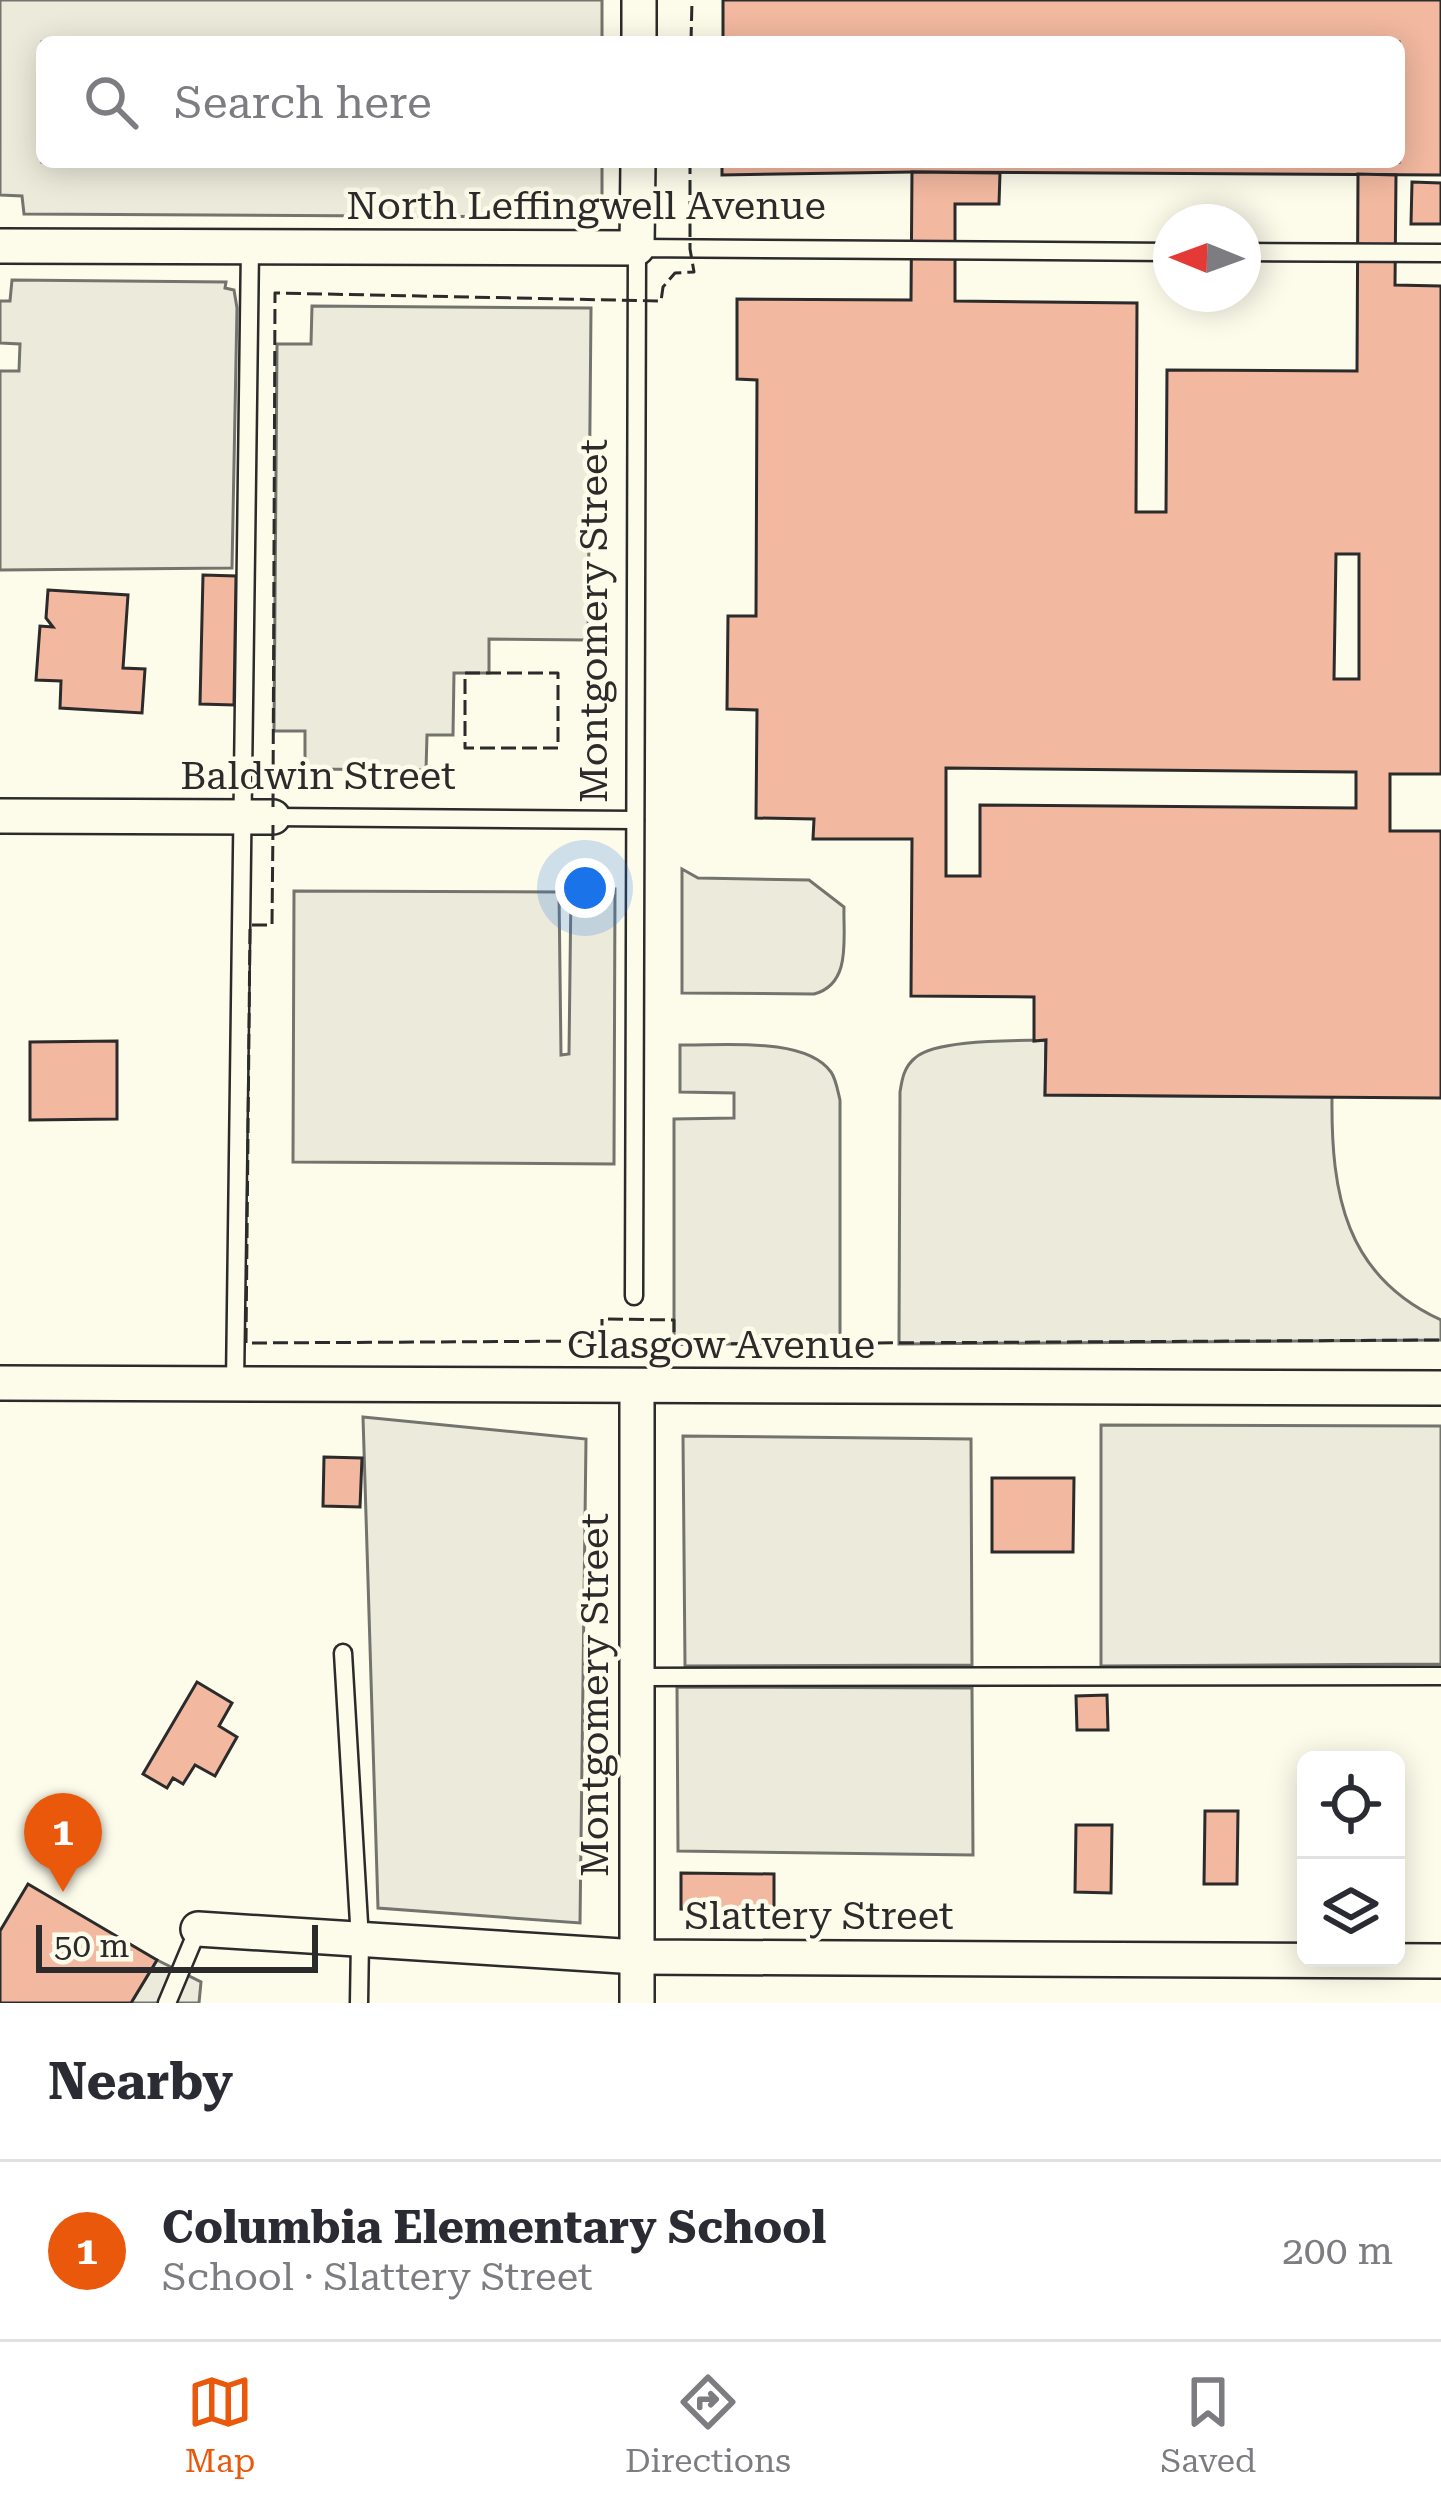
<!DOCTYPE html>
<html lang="en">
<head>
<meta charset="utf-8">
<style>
  :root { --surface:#fff; --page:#f7f7f7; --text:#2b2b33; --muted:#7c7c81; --line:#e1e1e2; --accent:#ea580c }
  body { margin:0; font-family:"Roboto Serif",serif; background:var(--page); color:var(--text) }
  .controls { position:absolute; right:36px; bottom:36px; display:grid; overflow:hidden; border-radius:18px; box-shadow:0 6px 30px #0003 }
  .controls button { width:108px; height:108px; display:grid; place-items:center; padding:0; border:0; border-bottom:3px solid var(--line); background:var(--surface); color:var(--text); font:60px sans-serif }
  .compass { position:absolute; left:1153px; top:204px; width:108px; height:108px; border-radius:50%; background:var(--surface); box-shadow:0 6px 30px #0003; rotate:271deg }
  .scale { position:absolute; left:36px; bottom:30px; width:282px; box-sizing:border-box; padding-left:12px; border:6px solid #2b2b2b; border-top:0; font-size:33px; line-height:42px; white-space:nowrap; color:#2b2b2b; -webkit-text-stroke:9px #fdfbea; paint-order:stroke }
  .you { position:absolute; left:585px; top:888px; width:42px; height:42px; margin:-30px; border:9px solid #fff; border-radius:50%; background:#1a73e8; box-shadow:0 0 0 18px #1a73e833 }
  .badge { display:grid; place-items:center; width:78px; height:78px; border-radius:50%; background:var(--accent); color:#fff; font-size:39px; font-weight:700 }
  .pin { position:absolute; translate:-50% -99px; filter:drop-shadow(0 3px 6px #0008) }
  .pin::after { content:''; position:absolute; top:63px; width:42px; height:36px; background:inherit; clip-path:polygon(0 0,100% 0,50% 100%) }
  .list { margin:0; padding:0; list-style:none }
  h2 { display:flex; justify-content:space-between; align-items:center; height:156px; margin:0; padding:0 48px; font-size:51px }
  h2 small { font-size:39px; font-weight:400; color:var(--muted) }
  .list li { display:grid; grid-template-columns:78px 1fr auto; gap:36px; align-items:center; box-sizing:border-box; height:180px; padding:0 48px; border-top:3px solid var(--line) }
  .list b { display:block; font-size:45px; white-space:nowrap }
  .list p { margin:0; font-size:39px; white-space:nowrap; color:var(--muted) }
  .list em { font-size:39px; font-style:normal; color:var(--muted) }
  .icon { flex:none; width:66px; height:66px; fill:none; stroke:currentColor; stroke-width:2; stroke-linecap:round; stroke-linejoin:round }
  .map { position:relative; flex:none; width:1441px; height:2003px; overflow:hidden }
  .search { position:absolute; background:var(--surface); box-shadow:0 6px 30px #0003; left:36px; right:36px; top:36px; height:132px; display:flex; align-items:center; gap:30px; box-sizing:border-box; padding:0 42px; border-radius:18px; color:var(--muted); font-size:45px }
  .sheet { height:336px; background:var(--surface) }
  nav { display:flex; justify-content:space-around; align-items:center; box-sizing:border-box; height:168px; border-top:3px solid var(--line); background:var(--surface); font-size:33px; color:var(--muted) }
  nav a { display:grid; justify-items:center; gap:6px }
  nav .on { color:var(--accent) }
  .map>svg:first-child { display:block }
  .green { fill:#ecebdb; stroke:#74746e; stroke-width:3 }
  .parking { fill:#eceadb; stroke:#74746e; stroke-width:3 }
  .building { fill:#f2b8a0; stroke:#2b2b2b; stroke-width:3; fill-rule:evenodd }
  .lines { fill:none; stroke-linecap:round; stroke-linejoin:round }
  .lane-casing { stroke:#2b2b2b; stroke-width:21 }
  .street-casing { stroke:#2b2b2b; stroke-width:38 }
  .lane { stroke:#fdfbea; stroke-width:16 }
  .street { stroke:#fdfbea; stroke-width:33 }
  .fence { stroke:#2b2b2b; stroke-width:3; stroke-dasharray:15 6; stroke-linecap:butt }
  .labels { text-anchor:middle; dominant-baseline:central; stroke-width:9; stroke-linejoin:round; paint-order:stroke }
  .street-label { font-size:39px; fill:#2b2b2b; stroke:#fdfbea }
</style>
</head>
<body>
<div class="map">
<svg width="1441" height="2003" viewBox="0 0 1441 2003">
  <rect width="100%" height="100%" fill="#fdfbea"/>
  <g class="green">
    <path d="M 0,0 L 602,0 L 602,42 L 42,42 L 42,162 L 602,162 L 602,197 L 579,217 L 24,214 L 22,196 L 0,195 Z"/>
    <path d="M 12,280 L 226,282 L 225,288 L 234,290 L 237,308 L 232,568 L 0,570 L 0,371 L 19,371 L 20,344 L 0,343 L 0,301 L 10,301 Z"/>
    <path d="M 682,869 L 698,878 L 809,880 L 844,907 C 843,938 852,984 814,994 L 682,993 Z"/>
    <path d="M 1046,1040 L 1045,1095 L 1332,1097 C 1331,1194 1345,1276 1441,1320 L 1441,1340 L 899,1344 L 900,1092 C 902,1079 904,1067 915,1058 C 936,1039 1016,1041 1046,1040 Z"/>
    <path d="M 680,1045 C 721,1046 805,1036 831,1072 C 836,1079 838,1092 840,1100 L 840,1344 L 674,1344 L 674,1119 L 734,1118 L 734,1093 L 680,1092 Z"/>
    <path d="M 363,1417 L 586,1439 L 580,1923 L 378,1908 Z"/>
    <path d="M 1101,1425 L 1441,1426 L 1441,1664 L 1101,1666 Z"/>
    <path d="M 683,1436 L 971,1439 L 972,1665 L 685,1666 Z"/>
    <path d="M 677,1687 L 972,1688 L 973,1855 L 678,1851 Z"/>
    <path d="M 157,1960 L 201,1982 L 199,2003 L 131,2003 Z"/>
  </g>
  <g class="parking">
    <path d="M 312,306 L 591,308 L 588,640 L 489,639 L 489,673 L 454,673 L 453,735 L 427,735 L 426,770 L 305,769 L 305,731 L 274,731 L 277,344 L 311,344 Z"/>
    <path d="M 571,888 L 615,889 L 614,1164 L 293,1162 L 294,891 L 559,892 L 561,1055 L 569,1054 Z"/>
  </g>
  <g class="building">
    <path d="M 723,0 L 1441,0 L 1441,175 L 912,172 L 722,175 L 722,162 L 1399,162 L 1399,42 L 723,42 Z"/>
    <path d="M 912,172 L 1000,173 L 999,204 L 955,204 L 955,301 L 1137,303 L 1136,512 L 1166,512 L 1167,370 L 1357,371 L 1358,174 L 1396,175 L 1395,285 L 1441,286 L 1441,774 L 1390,774 L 1390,831 L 1441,831 L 1441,1098 L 1045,1095 L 1046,1040 L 1034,1041 L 1034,997 L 911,996 L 912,839 L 813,839 L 814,819 L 756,818 L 757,710 L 727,709 L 728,616 L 756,616 L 757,380 L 737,379 L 737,299 L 911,300 ZM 1336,554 L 1359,554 L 1359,679 L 1334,679 ZM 946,768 L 1356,772 L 1356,808 L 980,805 L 980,876 L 946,876 Z"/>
    <path d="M 1412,182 L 1441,183 L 1441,224 L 1411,224 Z"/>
    <path d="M 203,575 L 236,576 L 234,705 L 200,704 Z"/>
    <path d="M 48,590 L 128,595 L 123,668 L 145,669 L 142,713 L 60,708 L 61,681 L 36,680 L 40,626 L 53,627 L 46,618 Z"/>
    <path d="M 117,1041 L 117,1119 L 30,1120 L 30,1042 Z"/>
    <path d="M 324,1457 L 362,1458 L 360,1507 L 323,1506 Z"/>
    <path d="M 992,1478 L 1074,1478 L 1073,1552 L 992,1552 Z"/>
    <path d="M 197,1682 L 232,1703 L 219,1726 L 237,1737 L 215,1776 L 195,1765 L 183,1784 L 173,1778 L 167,1788 L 143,1774 Z"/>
    <path d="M 1107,1695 L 1108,1730 L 1077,1730 L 1076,1696 Z"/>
    <path d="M 1205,1811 L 1238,1811 L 1237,1884 L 1204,1884 Z"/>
    <path d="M 1076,1825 L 1112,1825 L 1111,1893 L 1075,1892 Z"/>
    <path d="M 681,1873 L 774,1874 L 774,1911 L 681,1909 Z"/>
    <path d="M 28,1884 L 157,1960 L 131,2003 L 0,2003 L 0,1931 Z"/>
  </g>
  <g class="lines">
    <g class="lane-casing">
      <g id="lane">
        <path d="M 1243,252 L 1441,253"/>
        <path d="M 273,817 L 635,820"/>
        <path d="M 634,1296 L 637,248 L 1171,252"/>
        <path d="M 235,1384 L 250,247"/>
        <path d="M 343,1653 L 360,1940 L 359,2003"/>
        <path d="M 636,1677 L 1441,1676"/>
        <path d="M 167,2003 L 198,1929"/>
      </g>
    </g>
    <g class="street-casing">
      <g id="street">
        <path d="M 639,42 L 639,0"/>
        <path d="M 0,246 L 637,248 L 638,162"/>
        <path d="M 0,816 L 273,817"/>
        <path d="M 0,1383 L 1441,1388"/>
        <path d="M 198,1929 L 637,1957 L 1441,1961"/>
        <path d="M 637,2003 L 637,1387"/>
      </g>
    </g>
    <use href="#lane" class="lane"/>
    <use href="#street" class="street"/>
    <g class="fence">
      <path d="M 691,42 L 692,0"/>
      <rect x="465" y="673" width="93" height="75"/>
      <path d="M 273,807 L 275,293 L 661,301 L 663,287 L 675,273 L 694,272 L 690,249 L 690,162"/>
      <path d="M 273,825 L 272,925 L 250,925 L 246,1343 L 602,1341 L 602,1319 L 674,1320 L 674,1344 L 1441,1340"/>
    </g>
  </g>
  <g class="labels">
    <g class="street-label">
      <text x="586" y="206">North Leffingwell Avenue</text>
      <text transform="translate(594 621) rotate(-90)">Montgomery Street</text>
      <text x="318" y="776">Baldwin Street</text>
      <text x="721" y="1345">Glasgow Avenue</text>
      <text transform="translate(595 1695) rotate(-90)">Montgomery Street</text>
      <text x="819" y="1916">Slattery Street</text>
    </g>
  </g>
</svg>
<div class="controls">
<button><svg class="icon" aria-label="locate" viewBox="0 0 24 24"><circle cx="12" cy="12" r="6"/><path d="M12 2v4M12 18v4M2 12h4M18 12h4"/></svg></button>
<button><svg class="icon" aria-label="layers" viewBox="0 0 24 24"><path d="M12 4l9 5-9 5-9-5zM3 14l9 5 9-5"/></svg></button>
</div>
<svg class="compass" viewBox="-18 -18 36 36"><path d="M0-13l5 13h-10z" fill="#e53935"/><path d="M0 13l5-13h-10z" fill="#7c7c81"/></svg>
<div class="scale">50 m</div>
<div class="you"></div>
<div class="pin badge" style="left:63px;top:1892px">1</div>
<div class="search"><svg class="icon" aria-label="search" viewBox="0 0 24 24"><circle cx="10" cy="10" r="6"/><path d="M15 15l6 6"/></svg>Search here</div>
</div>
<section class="sheet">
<h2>Nearby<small></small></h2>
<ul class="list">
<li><span class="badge">1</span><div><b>Columbia Elementary School</b><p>School · Slattery Street</p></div><em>200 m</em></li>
</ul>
</section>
<nav>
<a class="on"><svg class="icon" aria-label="map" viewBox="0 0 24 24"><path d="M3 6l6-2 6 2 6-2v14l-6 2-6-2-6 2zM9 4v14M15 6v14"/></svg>Map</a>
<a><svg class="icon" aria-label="directions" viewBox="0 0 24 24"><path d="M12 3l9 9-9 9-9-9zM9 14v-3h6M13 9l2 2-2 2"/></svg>Directions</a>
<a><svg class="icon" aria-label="saved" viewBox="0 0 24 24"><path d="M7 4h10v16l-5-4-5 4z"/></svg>Saved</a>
</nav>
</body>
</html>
